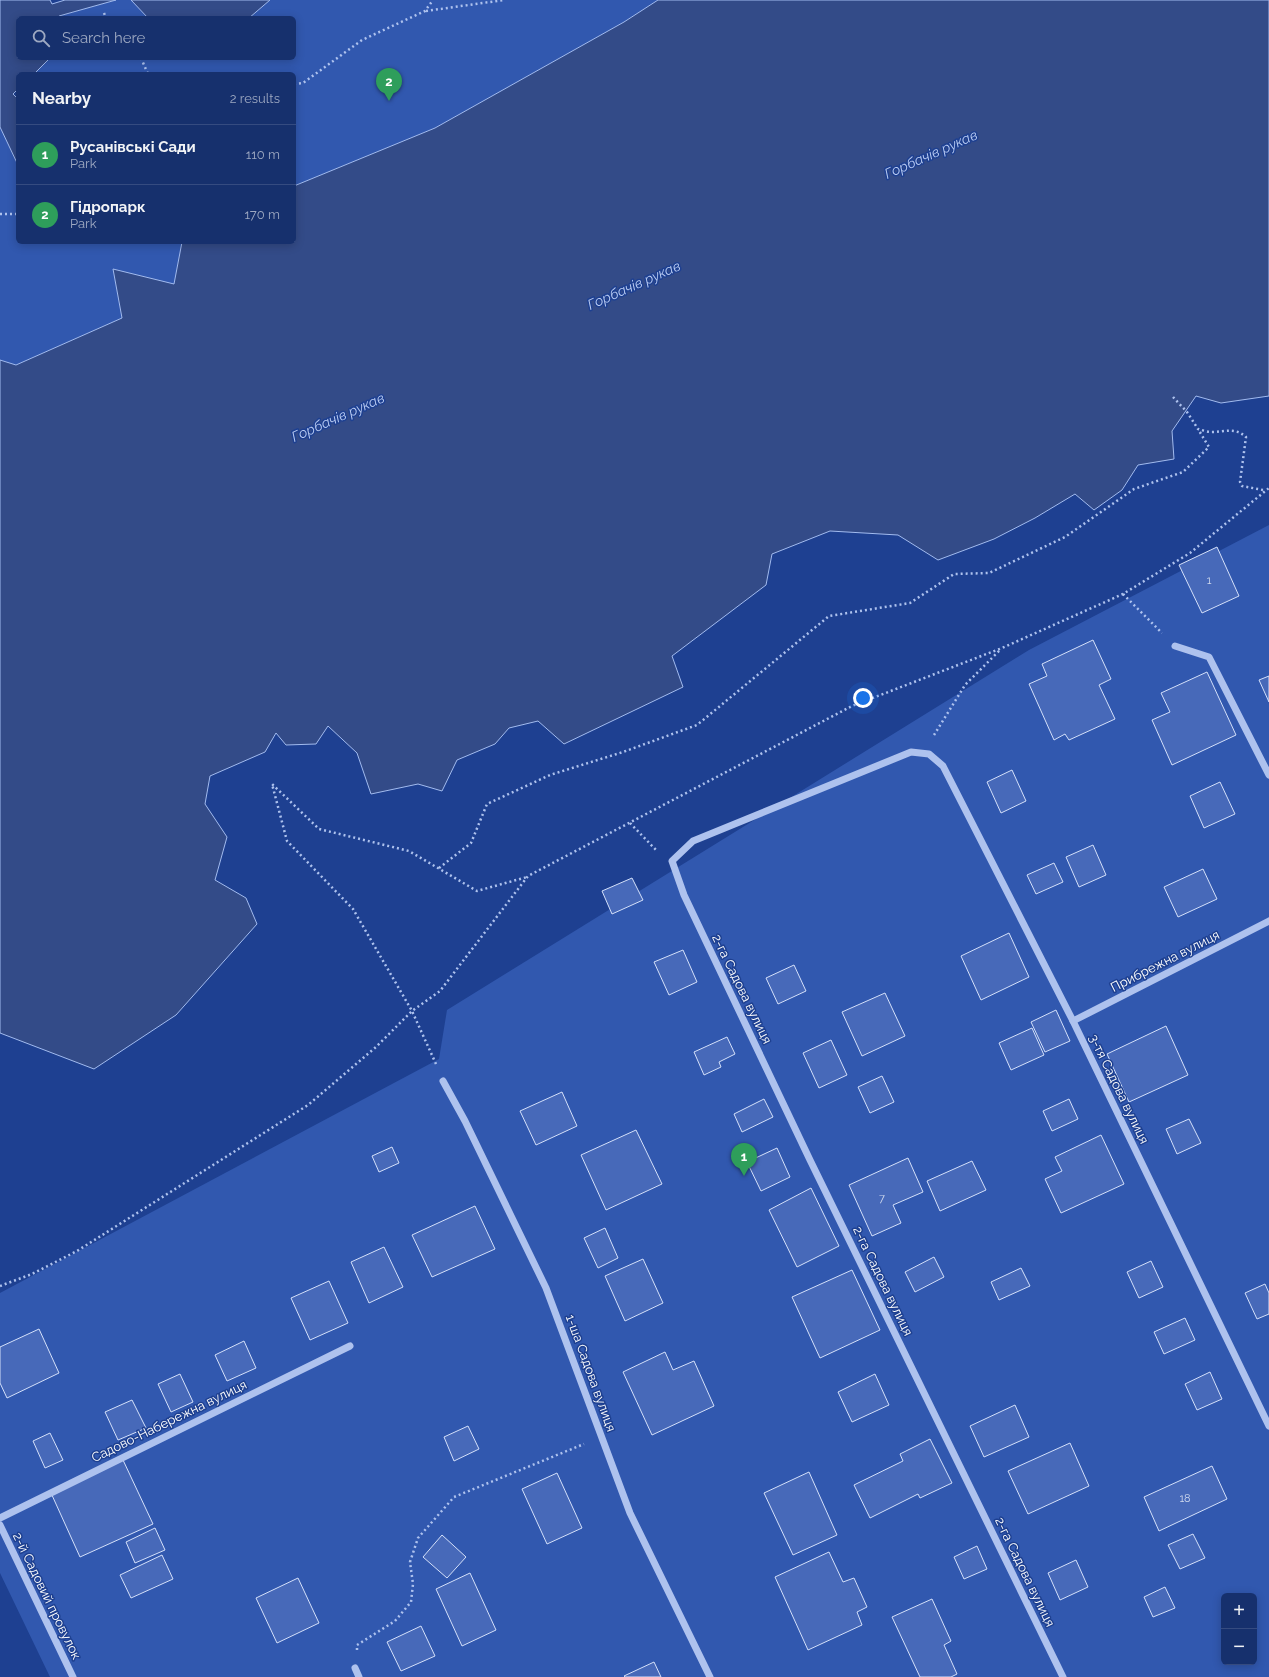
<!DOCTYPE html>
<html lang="en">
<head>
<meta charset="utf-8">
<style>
  :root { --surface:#16306d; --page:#1f3872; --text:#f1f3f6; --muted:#9ea9c2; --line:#354b80; --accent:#8abfa5 }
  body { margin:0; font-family:Raleway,sans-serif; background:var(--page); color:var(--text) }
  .controls { position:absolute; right:12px; bottom:12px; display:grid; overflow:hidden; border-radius:6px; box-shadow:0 2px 10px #0003 }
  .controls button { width:36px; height:36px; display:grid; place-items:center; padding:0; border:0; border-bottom:1px solid var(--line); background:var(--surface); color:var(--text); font:20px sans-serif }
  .you { position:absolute; left:863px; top:698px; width:14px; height:14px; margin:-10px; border:3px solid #fff; border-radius:50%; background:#1a73e8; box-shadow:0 0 0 6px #1a73e833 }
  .badge { display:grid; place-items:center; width:26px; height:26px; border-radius:50%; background:var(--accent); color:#fff; font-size:13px; font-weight:700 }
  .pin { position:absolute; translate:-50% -33px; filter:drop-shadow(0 1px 2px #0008) }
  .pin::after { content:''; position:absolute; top:21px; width:14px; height:12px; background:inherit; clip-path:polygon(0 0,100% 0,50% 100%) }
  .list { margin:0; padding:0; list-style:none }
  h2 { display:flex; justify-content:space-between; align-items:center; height:52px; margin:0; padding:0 16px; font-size:17px }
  h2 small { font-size:13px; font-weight:400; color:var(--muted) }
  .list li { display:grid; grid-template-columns:26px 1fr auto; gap:12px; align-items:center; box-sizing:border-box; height:60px; padding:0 16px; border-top:1px solid var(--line) }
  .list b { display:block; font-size:15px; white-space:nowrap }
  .list p { margin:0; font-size:13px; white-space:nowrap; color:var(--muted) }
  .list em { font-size:13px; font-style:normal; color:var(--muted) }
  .icon { flex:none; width:22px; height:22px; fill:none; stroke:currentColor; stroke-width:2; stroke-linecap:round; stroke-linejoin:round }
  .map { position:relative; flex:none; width:1269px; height:1677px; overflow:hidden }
  .search { position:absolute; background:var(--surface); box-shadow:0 2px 10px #0003; left:16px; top:16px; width:280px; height:44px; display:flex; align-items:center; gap:10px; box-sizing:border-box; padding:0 14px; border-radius:6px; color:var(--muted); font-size:15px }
  .panel { position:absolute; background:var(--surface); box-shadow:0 2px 10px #0003; left:16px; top:72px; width:280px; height:172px; border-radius:6px }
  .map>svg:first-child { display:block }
  .green { fill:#3158af; fill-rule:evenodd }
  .water { fill:#334b88; stroke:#a2bbef }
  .building { fill:#4769b9; stroke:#d4e0fa }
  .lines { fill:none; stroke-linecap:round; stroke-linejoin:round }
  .path { stroke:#aec2ee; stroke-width:2.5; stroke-dasharray:2 3; stroke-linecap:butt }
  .minor { stroke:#aec2ee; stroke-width:7 }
  .labels { text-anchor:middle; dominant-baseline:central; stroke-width:3; stroke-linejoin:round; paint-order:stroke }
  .number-label { font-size:11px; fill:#d1daee }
  .street-label { font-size:13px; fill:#fff; stroke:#1e4091 }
  .water-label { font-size:14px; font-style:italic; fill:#bbcdf4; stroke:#1e4091 }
</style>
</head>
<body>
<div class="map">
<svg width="1269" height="1677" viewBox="0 0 1269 1677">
  <rect width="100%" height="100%" fill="#1e4091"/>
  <g class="green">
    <path d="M 116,0 L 131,0 L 148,18 L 58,18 L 59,16 Z"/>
    <path d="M 270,0 L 658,0 L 624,22 L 435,128 L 294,186 L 294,74 L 34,74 L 50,58 L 294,58 L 294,18 L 249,18 Z"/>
    <path d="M 0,127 L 18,165 L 18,242 L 182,242 L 174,285 L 113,269 L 122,318 L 16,365 L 0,360 Z"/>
    <path d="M 1269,525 L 1269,1677 L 50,1677 L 0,1573 L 0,1293 L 439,1059 L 447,1010 L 1029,650 ZM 1224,1596 L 1254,1596 L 1254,1662 L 1224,1662 Z"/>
  </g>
  <g class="water">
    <path d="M 0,0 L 50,0 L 52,4 L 65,0 L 116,0 L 59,16 L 58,18 L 18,18 L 18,58 L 50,58 L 34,74 L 18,74 L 18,89 L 13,94 L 18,99 L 18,165 L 0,127 Z"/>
    <path d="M 131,0 L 270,0 L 249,18 L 148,18 Z"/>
    <path d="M 658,0 L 1269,0 L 1269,396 L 1221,403 L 1196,396 L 1172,431 L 1174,459 L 1138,465 L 1122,490 L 1094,510 L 1075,494 L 1035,518 L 994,539 L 938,560 L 898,535 L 830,531 L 772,554 L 766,585 L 672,656 L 683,687 L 564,744 L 538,721 L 509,728 L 495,744 L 457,760 L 442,791 L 418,784 L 371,794 L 357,753 L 328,726 L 316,744 L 286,745 L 276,733 L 265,752 L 210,776 L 205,804 L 227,837 L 215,880 L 246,898 L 257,924 L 176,1015 L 94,1069 L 0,1033 L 0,360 L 16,365 L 122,318 L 113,269 L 174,284 L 182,242 L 294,242 L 294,186 L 435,128 L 624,22 Z"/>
  </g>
  <g class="building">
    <path d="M 1217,547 L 1239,596 L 1202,613 L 1179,565 Z"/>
    <path d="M 1093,640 L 1111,679 L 1099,685 L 1115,719 L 1069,740 L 1065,734 L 1054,740 L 1029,684 L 1047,676 L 1042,664 Z"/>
    <path d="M 1207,672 L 1236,735 L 1172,765 L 1152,720 L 1170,712 L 1161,693 Z"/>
    <path d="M 1269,676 L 1269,702 L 1259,680 Z"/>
    <path d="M 1012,770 L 1026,801 L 1001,813 L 987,782 Z"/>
    <path d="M 1220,782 L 1235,814 L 1204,828 L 1190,796 Z"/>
    <path d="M 1093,845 L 1106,875 L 1079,887 L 1066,857 Z"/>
    <path d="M 1054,863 L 1063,882 L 1036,894 L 1027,875 Z"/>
    <path d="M 1203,869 L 1217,899 L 1178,917 L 1164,887 Z"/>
    <path d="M 632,878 L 643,900 L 612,914 L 602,891 Z"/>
    <path d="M 1009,933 L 1029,977 L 981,1000 L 961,956 Z"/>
    <path d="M 683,950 L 697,982 L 669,995 L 654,962 Z"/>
    <path d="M 794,965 L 806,991 L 778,1004 L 766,978 Z"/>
    <path d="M 885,993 L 905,1036 L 862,1056 L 842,1012 Z"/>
    <path d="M 1056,1010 L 1070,1041 L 1045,1052 L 1031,1022 Z"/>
    <path d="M 1166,1026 L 1188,1075 L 1129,1102 L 1107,1054 Z"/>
    <path d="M 1032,1028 L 1044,1055 L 1011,1070 L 999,1043 Z"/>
    <path d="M 727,1037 L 735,1054 L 719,1062 L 721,1067 L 704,1075 L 694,1052 Z"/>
    <path d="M 831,1040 L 847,1075 L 819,1088 L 803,1053 Z"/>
    <path d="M 882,1076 L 894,1102 L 870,1113 L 858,1087 Z"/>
    <path d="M 562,1092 L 577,1126 L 536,1145 L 520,1111 Z"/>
    <path d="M 764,1099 L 773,1117 L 742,1132 L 734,1114 Z"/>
    <path d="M 1069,1099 L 1078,1119 L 1052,1131 L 1043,1111 Z"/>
    <path d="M 1189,1119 L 1201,1143 L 1177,1154 L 1166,1129 Z"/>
    <path d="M 636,1130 L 662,1184 L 606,1210 L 581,1155 Z"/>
    <path d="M 1101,1135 L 1124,1184 L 1061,1213 L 1045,1179 L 1062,1171 L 1055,1157 Z"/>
    <path d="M 392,1147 L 399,1163 L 379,1172 L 372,1156 Z"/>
    <path d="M 777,1148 L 790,1177 L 761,1191 L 747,1162 Z"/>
    <path d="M 908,1158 L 923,1192 L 893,1205 L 901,1223 L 872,1236 L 849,1185 Z"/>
    <path d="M 972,1161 L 986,1190 L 940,1211 L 927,1181 Z"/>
    <path d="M 811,1188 L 839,1246 L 797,1267 L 769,1210 Z"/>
    <path d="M 475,1206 L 495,1249 L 432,1277 L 412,1235 Z"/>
    <path d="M 605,1228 L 618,1258 L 598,1268 L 584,1238 Z"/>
    <path d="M 384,1247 L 403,1287 L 369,1303 L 351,1262 Z"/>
    <path d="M 934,1257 L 944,1277 L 915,1292 L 905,1272 Z"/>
    <path d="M 643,1259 L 663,1303 L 625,1321 L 605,1276 Z"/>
    <path d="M 1151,1261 L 1163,1287 L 1139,1298 L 1127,1272 Z"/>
    <path d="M 1021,1268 L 1030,1286 L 999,1300 L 991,1282 Z"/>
    <path d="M 852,1270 L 880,1330 L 820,1358 L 792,1297 Z"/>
    <path d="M 329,1281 L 348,1323 L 310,1340 L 291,1298 Z"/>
    <path d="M 1265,1284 L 1269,1293 L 1269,1314 L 1257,1319 L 1245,1293 Z"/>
    <path d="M 1185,1318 L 1195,1340 L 1164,1354 L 1154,1332 Z"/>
    <path d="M 39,1329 L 59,1373 L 7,1398 L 0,1383 L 0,1347 Z"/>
    <path d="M 244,1341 L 256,1368 L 227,1381 L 215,1355 Z"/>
    <path d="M 665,1352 L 673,1370 L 694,1361 L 714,1406 L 652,1435 L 623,1372 Z"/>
    <path d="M 1210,1372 L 1222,1399 L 1197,1410 L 1185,1384 Z"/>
    <path d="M 180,1374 L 193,1402 L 171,1412 L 158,1384 Z"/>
    <path d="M 875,1374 L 889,1405 L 852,1422 L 838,1392 Z"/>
    <path d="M 132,1400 L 146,1428 L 118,1440 L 105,1412 Z"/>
    <path d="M 1015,1405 L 1029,1437 L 984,1457 L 970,1426 Z"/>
    <path d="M 468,1426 L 479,1449 L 454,1461 L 444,1437 Z"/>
    <path d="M 50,1433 L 63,1460 L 45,1468 L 33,1441 Z"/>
    <path d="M 930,1439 L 952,1483 L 920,1498 L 918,1494 L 870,1518 L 854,1485 L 903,1461 L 900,1454 Z"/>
    <path d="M 1070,1443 L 1089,1486 L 1028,1514 L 1008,1471 Z"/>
    <path d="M 123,1460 L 153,1524 L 80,1557 L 51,1493 Z"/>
    <path d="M 1212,1466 L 1227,1499 L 1159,1531 L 1144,1497 Z"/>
    <path d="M 809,1472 L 837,1535 L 793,1555 L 764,1493 Z"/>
    <path d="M 557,1473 L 582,1528 L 547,1544 L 522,1489 Z"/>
    <path d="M 155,1528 L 165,1550 L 135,1563 L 126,1542 Z"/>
    <path d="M 1193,1534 L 1205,1558 L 1180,1569 L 1168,1545 Z"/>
    <path d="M 442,1535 L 466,1557 L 447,1578 L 423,1557 Z"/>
    <path d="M 977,1546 L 987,1569 L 964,1579 L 954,1557 Z"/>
    <path d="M 829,1552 L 843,1582 L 854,1578 L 867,1607 L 857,1612 L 862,1625 L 808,1650 L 775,1577 Z"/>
    <path d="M 162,1555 L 173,1579 L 131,1598 L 120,1575 Z"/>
    <path d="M 1076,1560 L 1088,1587 L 1060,1600 L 1048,1573 Z"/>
    <path d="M 470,1573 L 496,1630 L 462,1646 L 436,1589 Z"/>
    <path d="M 298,1578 L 319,1623 L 277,1643 L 256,1598 Z"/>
    <path d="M 1165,1587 L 1175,1608 L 1153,1617 L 1144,1597 Z"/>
    <path d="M 932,1599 L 951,1641 L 944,1645 L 957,1674 L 951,1677 L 920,1677 L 892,1617 Z"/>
    <path d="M 421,1626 L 435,1656 L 401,1671 L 387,1642 Z"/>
    <path d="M 654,1662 L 661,1677 L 625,1677 L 624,1676 Z"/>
  </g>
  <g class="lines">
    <g class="path">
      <path d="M 426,11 L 504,0"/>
      <path d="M 104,13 L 106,18"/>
      <path d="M 141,58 L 148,74"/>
      <path d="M 294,84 L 303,83 L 362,40 L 425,11 L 433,0"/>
      <path d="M 0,214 L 18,214"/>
      <path d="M 1173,397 L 1187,412 L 1198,429 C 1202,430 1207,432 1211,432 C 1225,432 1235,427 1246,437 L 1240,482 L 1242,486 L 1263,490"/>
      <path d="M 1123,594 L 1162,633"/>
      <path d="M 934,735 L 965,685 L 1000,650"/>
      <path d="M 630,823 L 657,851"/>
      <path d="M 439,868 L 471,843 L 487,804 L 550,775 L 623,752 L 697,725 L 829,616 L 910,603 L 954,574 L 989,573 L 1065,537 L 1134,489 L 1183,472 L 1209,447 L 1198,429"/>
      <path d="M 436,1064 L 412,1011 L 353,909 L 287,841 L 272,784 L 319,829 L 409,851 L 477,891 L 527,877"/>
      <path d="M 0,1286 L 32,1274 L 77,1251 L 308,1105 L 376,1047 L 412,1011 L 440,991 L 528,876 L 852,706 L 1002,648 L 1123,594 L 1190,553 L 1269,488"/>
      <path d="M 357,1650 L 357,1645 L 395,1621 L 411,1602 L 413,1584 L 410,1562 L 418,1538 L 454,1497 L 584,1444"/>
    </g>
    <g class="minor">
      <path d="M 1175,646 L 1209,657 L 1269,775"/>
      <path d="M 1073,1021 L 1269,921"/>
      <path d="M 443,1081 L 465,1121 L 546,1288 L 630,1513 L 710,1677"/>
      <path d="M 0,1518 L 350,1346"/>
      <path d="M 0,1525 L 73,1677"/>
      <path d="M 355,1668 L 359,1677"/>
      <path d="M 1063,1677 L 810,1160 L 684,895 L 672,861 L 693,841 L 911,752 L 929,754 L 943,766 L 1073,1021 L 1269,1426"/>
    </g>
  </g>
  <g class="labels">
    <g class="number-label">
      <text x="1209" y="580">1</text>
      <text x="882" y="1198">7</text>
      <text x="1185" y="1498">18</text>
    </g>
    <g class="street-label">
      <text transform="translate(1165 961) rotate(-27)">Прибрежна вулиця</text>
      <text transform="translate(742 989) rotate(64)">2-га Садова вулиця</text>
      <text transform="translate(1119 1089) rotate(64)">3-тя Садова вулиця</text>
      <text transform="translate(883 1281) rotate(64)">2-га Садова вулиця</text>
      <text transform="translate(591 1373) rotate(70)">1-ша Садова вулиця</text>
      <text transform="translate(169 1421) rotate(-26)">Садово-Набережна вулиця</text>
      <text transform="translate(1025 1572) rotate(64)">2-га Садова вулиця</text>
      <text transform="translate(47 1596) rotate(64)">2-й Садовий провулок</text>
    </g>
    <g class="water-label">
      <text transform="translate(931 154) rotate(-24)">Горбачів рукав</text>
      <text transform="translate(634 285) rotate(-24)">Горбачів рукав</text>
      <text transform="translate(338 417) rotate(-24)">Горбачів рукав</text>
    </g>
  </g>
</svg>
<div class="controls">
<button>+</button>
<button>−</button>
</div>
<div class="you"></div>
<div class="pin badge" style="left:744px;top:1176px;background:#2e9e5b">1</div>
<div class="pin badge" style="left:389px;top:101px;background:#2e9e5b">2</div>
<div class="search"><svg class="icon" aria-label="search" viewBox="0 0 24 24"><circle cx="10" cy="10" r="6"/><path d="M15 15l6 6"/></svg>Search here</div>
<section class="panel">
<h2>Nearby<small>2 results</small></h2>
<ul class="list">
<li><span class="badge" style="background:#2e9e5b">1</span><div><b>Русанівські Сади</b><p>Park</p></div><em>110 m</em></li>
<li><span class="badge" style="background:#2e9e5b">2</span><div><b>Гідропарк</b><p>Park</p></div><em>170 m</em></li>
</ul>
</section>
</div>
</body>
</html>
